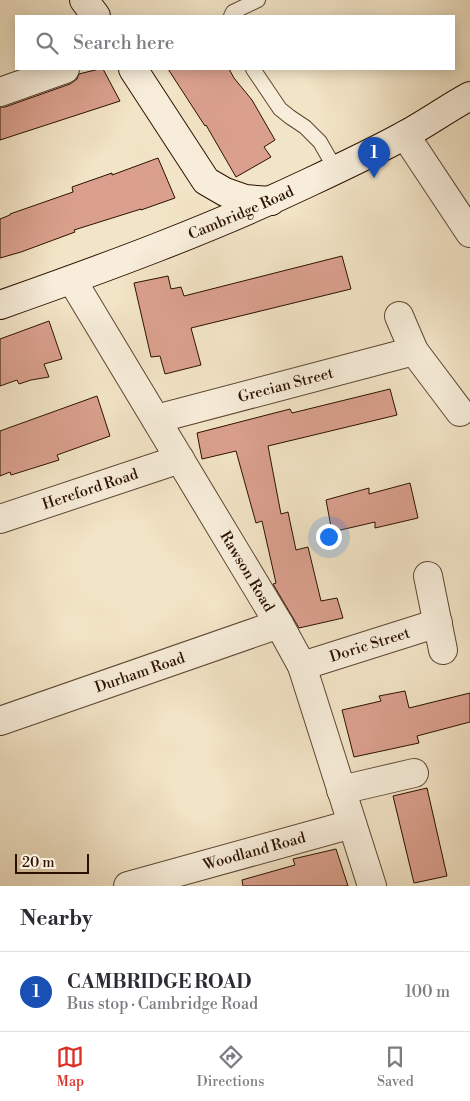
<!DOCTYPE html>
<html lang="en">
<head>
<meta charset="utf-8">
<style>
  :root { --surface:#fff; --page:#f7f7f7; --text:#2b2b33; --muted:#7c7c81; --line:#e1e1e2; --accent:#d93025 }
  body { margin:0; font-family:"Libre Bodoni",serif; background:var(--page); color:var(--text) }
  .scale { position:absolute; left:15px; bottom:12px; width:74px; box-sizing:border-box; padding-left:5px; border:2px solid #2c1101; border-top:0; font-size:14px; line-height:18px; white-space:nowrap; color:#2c1101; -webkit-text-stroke:4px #f7edda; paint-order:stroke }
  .you { position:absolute; left:328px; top:536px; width:18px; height:18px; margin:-12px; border:4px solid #fff; border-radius:50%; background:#1a73e8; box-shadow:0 0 0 8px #1a73e833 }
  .badge { display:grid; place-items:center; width:32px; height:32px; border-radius:50%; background:var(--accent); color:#fff; font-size:16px; font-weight:700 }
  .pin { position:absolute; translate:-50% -41px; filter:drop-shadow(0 1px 2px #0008) }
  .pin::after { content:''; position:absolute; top:26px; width:18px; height:15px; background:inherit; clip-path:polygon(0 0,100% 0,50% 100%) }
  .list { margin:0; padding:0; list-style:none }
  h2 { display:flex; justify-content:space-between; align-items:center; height:65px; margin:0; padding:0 20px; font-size:21px }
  h2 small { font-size:16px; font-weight:400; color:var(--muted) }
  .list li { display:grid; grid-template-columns:32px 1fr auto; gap:15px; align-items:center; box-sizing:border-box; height:80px; padding:0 20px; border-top:1px solid var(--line) }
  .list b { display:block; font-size:19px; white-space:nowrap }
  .list p { margin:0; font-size:16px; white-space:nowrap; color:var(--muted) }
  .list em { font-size:16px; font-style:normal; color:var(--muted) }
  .icon { flex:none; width:28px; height:28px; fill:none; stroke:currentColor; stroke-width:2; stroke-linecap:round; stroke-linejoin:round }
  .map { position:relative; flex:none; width:470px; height:886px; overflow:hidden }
  .search { position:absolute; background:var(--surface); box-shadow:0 2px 12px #0003; left:15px; right:15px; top:15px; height:55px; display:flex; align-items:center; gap:12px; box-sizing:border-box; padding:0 18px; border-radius:0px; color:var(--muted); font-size:19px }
  .sheet { height:145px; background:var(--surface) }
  nav { display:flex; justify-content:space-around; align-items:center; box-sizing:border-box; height:70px; border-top:1px solid var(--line); background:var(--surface); font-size:14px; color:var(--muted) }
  nav a { display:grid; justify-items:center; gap:2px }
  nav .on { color:var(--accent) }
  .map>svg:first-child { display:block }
  .building { fill:#daa08d; stroke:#2c1101 }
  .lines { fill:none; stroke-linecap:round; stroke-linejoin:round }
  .lane-casing { stroke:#5e4632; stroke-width:16 }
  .street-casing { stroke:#5e4632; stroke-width:30 }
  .secondary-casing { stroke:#2c1101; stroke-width:30 }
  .lane { stroke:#f7edda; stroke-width:14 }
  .street { stroke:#f7edda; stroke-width:28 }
  .secondary { stroke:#f7edda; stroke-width:28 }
  .labels { text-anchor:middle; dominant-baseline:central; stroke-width:4; stroke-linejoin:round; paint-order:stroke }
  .street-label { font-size:15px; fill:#2c1101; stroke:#f7edda }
</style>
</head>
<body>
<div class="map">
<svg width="470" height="886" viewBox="0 0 470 886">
  <rect width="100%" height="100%" fill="#f2e4c6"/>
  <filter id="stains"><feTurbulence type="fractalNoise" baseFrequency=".004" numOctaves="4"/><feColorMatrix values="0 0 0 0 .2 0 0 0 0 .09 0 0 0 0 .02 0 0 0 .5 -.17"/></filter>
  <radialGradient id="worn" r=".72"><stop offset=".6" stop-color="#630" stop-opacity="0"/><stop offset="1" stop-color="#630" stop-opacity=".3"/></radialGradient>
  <g class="building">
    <path d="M 99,69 L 103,69 L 120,101 L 0,140 L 0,107 L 5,107 L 70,84 L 77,79 L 79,74 Z"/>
    <path d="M 168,69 L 229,69 L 234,78 L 252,100 L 275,140 L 264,147 L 271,157 L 236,177 L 206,125 L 205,126 Z"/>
    <path d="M 158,158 L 175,198 L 141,210 L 141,209 L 74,230 L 75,232 L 21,252 L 0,258 L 0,219 L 10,215 L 10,214 L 73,192 L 72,187 L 112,173 L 112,175 Z"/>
    <path d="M 342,256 L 351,289 L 191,328 L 201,365 L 165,374 L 160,356 L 151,357 L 134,283 L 168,276 L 171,289 L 181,287 L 184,296 Z"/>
    <path d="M 49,321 L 62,359 L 44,364 L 49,377 L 31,380 L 19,384 L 17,380 L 0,386 L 0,339 Z"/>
    <path d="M 390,389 L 397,415 L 268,446 L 281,514 L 288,512 L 296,550 L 308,547 L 321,601 L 337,598 L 343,618 L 299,628 L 273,584 L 276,583 L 262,521 L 256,523 L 236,451 L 202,459 L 197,433 L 290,409 L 292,413 Z"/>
    <path d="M 97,396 L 110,436 L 57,455 L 59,460 L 11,475 L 10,472 L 0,476 L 0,431 Z"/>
    <path d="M 410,483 L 418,518 L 375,528 L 375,522 L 332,532 L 326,500 L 369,488 L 369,494 Z"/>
    <path d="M 405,691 L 409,708 L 470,693 L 470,722 L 417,736 L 419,743 L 354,757 L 342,710 L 381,701 L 379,696 Z"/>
    <path d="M 427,788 L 447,876 L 414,883 L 393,796 Z"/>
    <path d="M 336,849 L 348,886 L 243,886 L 242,880 L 295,865 L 293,859 Z"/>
  </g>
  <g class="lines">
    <g class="lane-casing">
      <g id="lane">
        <path d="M 231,16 L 233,12 L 258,0"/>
        <path d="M 253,69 L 280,109 L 290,117 L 305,127 L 320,142 L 336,170"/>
      </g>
    </g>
    <g class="street-casing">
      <g id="street">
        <path d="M 0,92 L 65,69"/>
        <path d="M 405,135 L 470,233"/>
        <path id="s1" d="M 72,280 L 279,624 L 302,666 L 372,886"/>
        <path d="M 399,316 L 414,351 L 460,412"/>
        <path id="s2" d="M 156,419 L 414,351"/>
        <path id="s3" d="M 0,519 L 180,459"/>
        <path d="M 428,576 L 443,650"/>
        <path id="s4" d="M 302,666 L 438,623"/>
        <path id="s5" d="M 0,721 L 279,624"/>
        <path d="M 341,790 L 414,773"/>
        <path id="s6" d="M 128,886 L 352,824"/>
      </g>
    </g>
    <g class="secondary-casing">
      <g id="secondary">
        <path d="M 84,0 L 96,16"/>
        <path d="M 133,69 L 206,181 L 225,192 L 245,199 L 271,201"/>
        <path id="s7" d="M 0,305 C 105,268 209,230 310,182 C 342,167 374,152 405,135 C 427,123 448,108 470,96"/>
      </g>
    </g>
    <use href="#lane" class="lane"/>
    <use href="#street" class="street"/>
    <use href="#secondary" class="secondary"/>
  </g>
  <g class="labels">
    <g class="street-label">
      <text stroke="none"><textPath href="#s7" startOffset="258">Cambridge Road</textPath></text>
      <text stroke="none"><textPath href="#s2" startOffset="134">Grecian Street</textPath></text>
      <text stroke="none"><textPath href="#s3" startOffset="95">Hereford Road</textPath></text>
      <text stroke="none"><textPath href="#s1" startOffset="340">Rawson Road</textPath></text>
      <text stroke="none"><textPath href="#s4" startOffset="71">Doric Street</textPath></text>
      <text stroke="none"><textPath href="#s5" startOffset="148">Durham Road</textPath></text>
      <text stroke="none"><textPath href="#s6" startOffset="131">Woodland Road</textPath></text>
    </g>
  </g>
  <rect width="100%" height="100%" filter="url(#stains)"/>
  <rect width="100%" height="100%" fill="url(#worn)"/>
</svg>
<div class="scale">20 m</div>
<div class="you"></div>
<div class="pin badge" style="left:374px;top:178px;background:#1a4fb4">1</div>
<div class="search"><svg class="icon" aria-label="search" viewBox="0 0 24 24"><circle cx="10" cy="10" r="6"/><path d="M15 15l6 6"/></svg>Search here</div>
</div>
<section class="sheet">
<h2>Nearby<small></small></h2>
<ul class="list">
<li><span class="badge" style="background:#1a4fb4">1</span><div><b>CAMBRIDGE ROAD</b><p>Bus stop · Cambridge Road</p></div><em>100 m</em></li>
</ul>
</section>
<nav>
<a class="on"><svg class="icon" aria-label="map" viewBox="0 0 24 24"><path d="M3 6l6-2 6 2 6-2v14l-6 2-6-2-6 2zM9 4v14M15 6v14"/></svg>Map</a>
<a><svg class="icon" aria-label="directions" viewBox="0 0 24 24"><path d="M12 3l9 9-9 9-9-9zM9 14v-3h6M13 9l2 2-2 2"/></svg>Directions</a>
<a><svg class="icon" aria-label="saved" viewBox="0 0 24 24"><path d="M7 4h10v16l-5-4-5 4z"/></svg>Saved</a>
</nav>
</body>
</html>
